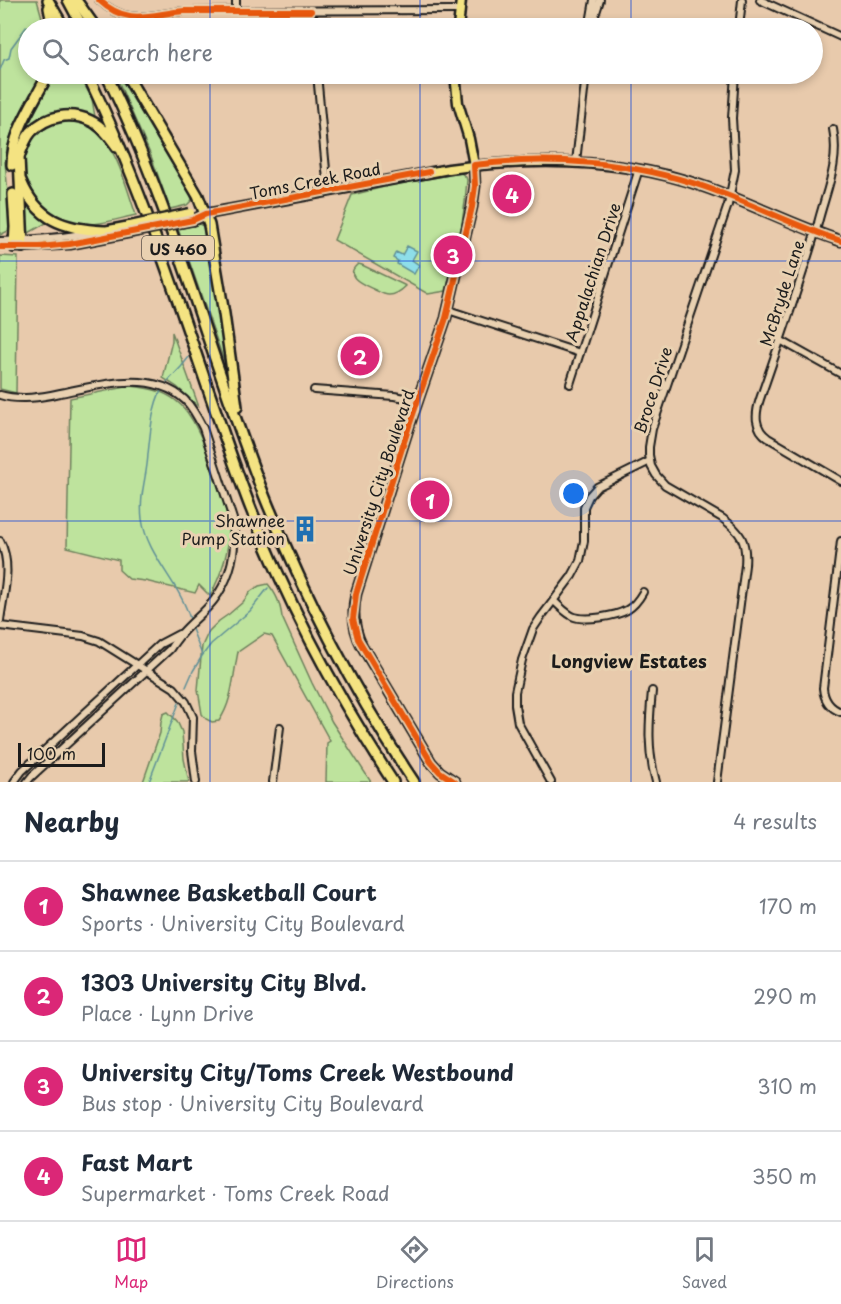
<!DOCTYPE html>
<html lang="en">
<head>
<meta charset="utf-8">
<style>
  :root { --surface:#fff; --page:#f2f2f3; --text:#1f2937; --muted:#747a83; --line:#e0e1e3; --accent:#db2777 }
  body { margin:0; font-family:"Playpen Sans",sans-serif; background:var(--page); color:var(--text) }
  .scale { position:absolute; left:18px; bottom:15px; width:87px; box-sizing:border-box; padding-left:6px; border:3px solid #1c1c1c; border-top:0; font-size:16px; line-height:21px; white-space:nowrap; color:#1c1c1c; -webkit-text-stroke:4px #e9d1b1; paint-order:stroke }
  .you { position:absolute; left:574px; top:494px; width:21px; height:21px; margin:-15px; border:4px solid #fff; border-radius:50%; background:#1a73e8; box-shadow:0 0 0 9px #1a73e833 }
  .badge { display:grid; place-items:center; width:39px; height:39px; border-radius:50%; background:var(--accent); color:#fff; font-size:20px; font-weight:700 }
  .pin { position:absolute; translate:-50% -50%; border:3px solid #fff; box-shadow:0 2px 6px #0006 }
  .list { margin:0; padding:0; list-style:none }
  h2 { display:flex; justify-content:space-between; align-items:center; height:78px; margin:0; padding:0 24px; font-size:26px }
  h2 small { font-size:20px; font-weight:400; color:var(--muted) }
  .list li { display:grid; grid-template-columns:39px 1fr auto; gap:18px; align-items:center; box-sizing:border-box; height:90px; padding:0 24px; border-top:2px solid var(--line) }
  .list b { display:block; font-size:22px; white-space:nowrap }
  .list p { margin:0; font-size:20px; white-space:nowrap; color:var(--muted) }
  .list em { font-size:20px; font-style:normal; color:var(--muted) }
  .icon { flex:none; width:33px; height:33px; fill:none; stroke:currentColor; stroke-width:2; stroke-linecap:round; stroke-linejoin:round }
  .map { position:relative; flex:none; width:841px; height:782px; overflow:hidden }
  .search { position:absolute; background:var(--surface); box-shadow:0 3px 9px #0003; left:18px; right:18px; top:18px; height:66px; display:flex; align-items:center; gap:15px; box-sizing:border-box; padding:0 21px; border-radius:33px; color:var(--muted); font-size:22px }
  .sheet { height:438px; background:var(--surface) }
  nav { display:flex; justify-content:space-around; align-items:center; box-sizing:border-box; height:84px; border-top:2px solid var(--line); background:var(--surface); font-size:16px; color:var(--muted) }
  nav a { display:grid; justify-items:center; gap:3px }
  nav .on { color:var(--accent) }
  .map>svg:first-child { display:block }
  .green { fill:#bee39d; stroke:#6d805c; stroke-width:1.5 }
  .water { fill:#8edee9; stroke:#609097; stroke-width:1.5 }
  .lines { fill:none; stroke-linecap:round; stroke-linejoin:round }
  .stream { stroke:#609097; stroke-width:1.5 }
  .minor-casing { stroke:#1c1c1c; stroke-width:10 }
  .major-casing { stroke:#1c1c1c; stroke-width:13 }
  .highway-casing { stroke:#1c1c1c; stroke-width:14 }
  .minor { stroke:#e9d1b1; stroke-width:6 }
  .major { stroke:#f4e382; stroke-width:8 }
  .highway { stroke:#f4e382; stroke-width:9 }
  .major-bridge-casing { stroke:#1c1c1c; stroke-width:13; stroke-linecap:butt }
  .major-bridge { stroke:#f4e382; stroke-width:8 }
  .cycleway-casing { stroke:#e9d1b1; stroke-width:10 }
  .cycleway { stroke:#e8590c; stroke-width:6 }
  .grid { fill:none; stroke:#1d4ed8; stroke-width:1.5; stroke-opacity:0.55 }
  .labels { text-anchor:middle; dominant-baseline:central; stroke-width:6; stroke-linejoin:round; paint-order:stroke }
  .shield { fill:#e9d1b1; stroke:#5a5249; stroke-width:1.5 }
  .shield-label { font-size:15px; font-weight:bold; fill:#1c1c1c }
  .street-label { font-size:16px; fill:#1c1c1c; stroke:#e9d1b1 }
  .poi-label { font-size:16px; fill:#1c1c1c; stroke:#e9d1b1; text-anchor:end }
  .neighbourhood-label { font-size:18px; font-weight:bold; fill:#1c1c1c; stroke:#e9d1b1 }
</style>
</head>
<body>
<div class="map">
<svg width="841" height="782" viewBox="0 0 841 782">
  <rect width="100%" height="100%" fill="#e8caac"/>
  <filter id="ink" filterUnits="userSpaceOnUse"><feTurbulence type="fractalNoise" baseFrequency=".0167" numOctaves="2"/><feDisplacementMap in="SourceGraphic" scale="12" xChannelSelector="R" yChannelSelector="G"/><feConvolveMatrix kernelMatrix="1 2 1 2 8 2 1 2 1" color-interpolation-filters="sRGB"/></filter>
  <g filter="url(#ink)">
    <g class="green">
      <path d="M 0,0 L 37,0 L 45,28 L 28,28 L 28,74 L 42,74 L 24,111 L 14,125 L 7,149 L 5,162 L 11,224 L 8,231 L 0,235 Z"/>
      <path d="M 55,74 L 79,74 L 92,99 L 95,117 C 66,106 50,109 26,129 Z"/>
      <path d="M 115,74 L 118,74 L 191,195 L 192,200 L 187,205 L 170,209 L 151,156 Z"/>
      <path d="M 65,121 C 73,122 81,122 88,126 C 116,140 126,187 136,215 C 117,219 95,227 76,223 C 20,211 0,133 65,121 Z"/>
      <path d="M 461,173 L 466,177 L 467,180 L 465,202 L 461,230 L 456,238 L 452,254 L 452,266 L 446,291 L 428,294 L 334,240 L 352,195 L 392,185 Z"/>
      <path d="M 22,193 L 36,212 L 48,222 L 27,234 Z"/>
      <path d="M 199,224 L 203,226 L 217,297 L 225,364 L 178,229 Z"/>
      <path d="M 0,256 L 18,257 L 16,393 L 0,389 Z"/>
      <path d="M 358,264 L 362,265 L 406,286 C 402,290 395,295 389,295 C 384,295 379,292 375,290 C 365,285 342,277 358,264 Z"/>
      <path d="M 172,332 L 199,407 L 177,387 L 163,378 L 172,341 Z"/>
      <path d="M 131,386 C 147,388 162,390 175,400 C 185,407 194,422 199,433 C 204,443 207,453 210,463 C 217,483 228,509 229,530 C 229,554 221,575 210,596 L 199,585 L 195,593 L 145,581 L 129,579 L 119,570 L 119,560 L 67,547 L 70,398 Z"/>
      <path d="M 268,584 C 277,595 280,603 282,617 L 312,683 L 332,722 L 371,782 L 326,782 L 327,743 L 330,741 L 272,636 L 264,634 L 238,652 C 233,675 233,701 219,721 L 212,722 L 206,719 L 202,714 L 198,690 L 202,646 L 209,631 L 219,621 L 229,614 L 243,602 L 251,591 L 259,586 Z"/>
      <path d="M 168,712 L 177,721 L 182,732 L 184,759 L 189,782 L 143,782 L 160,733 L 161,722 L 163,714 Z"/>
    </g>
    <path class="water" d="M 407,246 L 417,251 L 412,260 L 419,265 L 414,274 L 397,264 L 398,261 L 393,258 L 396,252 L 402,255 Z"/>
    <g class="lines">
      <g class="stream">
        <path d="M 0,70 L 4,60 L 9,58 L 11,48 L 27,26"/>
        <path d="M 167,382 L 181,367 L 189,357"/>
        <path d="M 161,391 C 152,406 150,437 148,454 C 147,477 139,494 142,519 C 147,556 180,583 190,619"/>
        <path d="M 192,629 L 202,655"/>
        <path d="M 186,687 L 193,671 L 202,656 L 211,644 L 250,611 L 268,588"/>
        <path d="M 149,782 L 179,703"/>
      </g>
      <g class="minor-casing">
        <g id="minor">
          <path d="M 99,0 C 128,27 150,14 184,11 L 460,10"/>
          <path d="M 236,0 L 236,11"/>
          <path d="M 760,0 L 841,37"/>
          <path d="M 311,11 L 312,28"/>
          <path d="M 590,23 L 594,0"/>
          <path d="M 591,28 L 600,0"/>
          <path d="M 739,28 L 742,0"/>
          <path d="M 317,74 L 328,191"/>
          <path d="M 833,129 C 840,163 826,191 818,223 C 801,282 780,341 760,399 C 755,414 754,428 768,438 L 841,481"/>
          <path d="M 576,162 L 586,74"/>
          <path d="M 0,241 C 32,240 63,238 94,232"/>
          <path d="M 0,247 L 14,247"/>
          <path d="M 448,310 L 580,353"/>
          <path d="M 780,340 L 841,374"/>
          <path d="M 570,384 L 639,169"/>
          <path d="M 314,390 L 394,396 L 418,400"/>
          <path d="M 0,395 C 17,400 34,398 51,395 C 93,387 150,367 185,400 C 193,408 198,418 203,428 L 233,519 C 237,548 232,576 214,600 C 204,613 191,622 181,634 C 177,639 173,644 170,649 L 31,777 L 27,782"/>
          <path d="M 0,541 C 13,565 3,595 0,621"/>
          <path d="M 841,541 L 823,688 C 824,700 830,708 841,712"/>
          <path d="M 554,601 C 559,606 565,612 572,616 C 584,622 616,616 627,610 C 634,606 639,599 643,592"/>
          <path d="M 0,626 L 83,636 L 99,641 L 174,688 L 186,702 L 193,717 L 192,751 L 196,782"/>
          <path d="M 652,691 C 649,723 647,750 656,782"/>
          <path d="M 14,782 L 22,771 L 160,644 L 179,634"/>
          <path d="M 273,782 L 280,727"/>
          <path d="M 551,782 L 518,723 L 515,705 L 515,692 L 522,660 L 533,629 L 541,617 L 572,576 L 580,561 L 584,541 L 584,507 L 589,496 L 597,487 L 650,461"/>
          <path d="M 717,782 L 745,565 C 747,541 741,532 722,518 L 665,485 L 656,475 L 651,466 L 649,455 L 649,447 L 652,429 L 728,205 L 735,170 L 732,118 L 735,74"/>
        </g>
      </g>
      <g class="major-casing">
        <g id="major">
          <path d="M 458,28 L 461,0"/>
          <path d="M 193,220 L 206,214 L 449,169 C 535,157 623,158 705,187 C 751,203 794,226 841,241"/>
          <path d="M 104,231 L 130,226"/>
          <path d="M 18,247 L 70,244 L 132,232"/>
          <path d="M 455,782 L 440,772 L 431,762 L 362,646 C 353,629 352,612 356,594 L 409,426 L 446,318 L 472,207 L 475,186 L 474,165 L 469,139 L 458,103 L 455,74"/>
        </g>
      </g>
      <g class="highway-casing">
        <g id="highway">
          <path d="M 48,0 L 64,28"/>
          <path d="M 68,0 L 83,28"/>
          <path d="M 76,0 L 96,28"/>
          <path d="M 49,8 L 53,28"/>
          <path d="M 87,74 C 152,207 192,350 243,488 C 281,591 333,690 393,782"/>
          <path d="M 106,74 C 171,205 207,348 260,485 C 301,589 352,689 414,782"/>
          <path d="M 126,74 L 198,196 L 209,225 L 224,314 L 237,407"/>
          <path d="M 12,165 C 12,131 34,103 48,74"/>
          <path d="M 21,181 C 37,220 64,229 104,231"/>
          <path d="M 13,194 L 15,227 L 14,247"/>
          <path d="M 23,247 L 19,157 C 22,148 25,139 31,132 C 46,116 71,111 91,121 C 102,126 110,137 117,147"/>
        </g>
      </g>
      <use href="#minor" class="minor"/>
      <use href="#major" class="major"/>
      <use href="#highway" class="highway"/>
      <g class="major-bridge-casing">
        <g id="major-bridge">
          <path d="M 130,226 L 190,213"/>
          <path d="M 132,232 L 193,220"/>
        </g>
      </g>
      <use href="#major-bridge" class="major-bridge"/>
      <g class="cycleway-casing">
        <g id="cycleway">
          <path d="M 99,0 C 128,27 150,14 184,11 L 311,11"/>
          <path d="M 0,247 L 40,247 L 70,244 L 193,220 L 206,214 L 429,172"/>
          <path d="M 455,782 L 440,772 L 431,762 L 358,639 L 353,619 L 356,594 L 409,426 L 446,318 L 472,207 L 475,186 L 474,165 C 549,155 633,162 705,187 C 751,203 794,226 841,241"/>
        </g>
      </g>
      <use href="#cycleway" class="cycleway"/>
    </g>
  </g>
  <path class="grid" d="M 210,0 L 210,28M 420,0 L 420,28M 631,0 L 631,28M 210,74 L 210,782M 420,74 L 420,782M 631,74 L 631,782M 0,261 L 841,261M 0,521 L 841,521"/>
  <defs>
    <g id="building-bare" transform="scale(2.07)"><path d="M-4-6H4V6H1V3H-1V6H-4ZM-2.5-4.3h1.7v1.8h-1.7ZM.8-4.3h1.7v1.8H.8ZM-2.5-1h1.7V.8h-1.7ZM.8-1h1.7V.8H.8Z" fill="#1f6fb2" stroke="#e9d1b1" stroke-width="2.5" paint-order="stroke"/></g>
  </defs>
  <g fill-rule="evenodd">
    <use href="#building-bare" x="305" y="529"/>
  </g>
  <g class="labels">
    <rect class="shield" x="142" y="236" width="72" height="24" rx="4.5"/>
    <g class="shield-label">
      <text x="178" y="248">US 460</text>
    </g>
    <g class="street-label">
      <text transform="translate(315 180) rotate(-11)">Toms Creek Road</text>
      <text transform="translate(592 272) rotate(-72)">Appalachian Drive</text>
      <text transform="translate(781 293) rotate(-72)">McBryde Lane</text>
      <text transform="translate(652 390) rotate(-72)">Broce Drive</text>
      <text transform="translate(378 482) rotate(-72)">University City Boulevard</text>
    </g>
    <g class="poi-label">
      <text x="285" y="520">Shawnee<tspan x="285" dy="18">Pump Station</tspan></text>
    </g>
    <g class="neighbourhood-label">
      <text x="629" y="660">Longview Estates</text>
    </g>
  </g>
</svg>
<div class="scale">100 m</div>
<div class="you"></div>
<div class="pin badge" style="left:430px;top:500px">1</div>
<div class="pin badge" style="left:360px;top:356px">2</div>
<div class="pin badge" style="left:453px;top:255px">3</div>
<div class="pin badge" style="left:512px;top:194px">4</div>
<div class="search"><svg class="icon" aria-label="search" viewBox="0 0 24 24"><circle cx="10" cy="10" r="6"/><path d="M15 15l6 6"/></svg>Search here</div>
</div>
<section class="sheet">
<h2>Nearby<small>4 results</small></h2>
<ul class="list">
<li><span class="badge">1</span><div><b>Shawnee Basketball Court</b><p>Sports · University City Boulevard</p></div><em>170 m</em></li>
<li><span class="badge">2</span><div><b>1303 University City Blvd.</b><p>Place · Lynn Drive</p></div><em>290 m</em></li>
<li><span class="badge">3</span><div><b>University City/Toms Creek Westbound</b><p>Bus stop · University City Boulevard</p></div><em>310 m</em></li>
<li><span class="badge">4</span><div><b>Fast Mart</b><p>Supermarket · Toms Creek Road</p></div><em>350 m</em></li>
</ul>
</section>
<nav>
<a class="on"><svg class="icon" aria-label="map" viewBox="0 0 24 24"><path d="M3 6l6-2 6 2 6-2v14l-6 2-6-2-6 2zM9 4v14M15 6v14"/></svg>Map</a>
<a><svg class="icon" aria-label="directions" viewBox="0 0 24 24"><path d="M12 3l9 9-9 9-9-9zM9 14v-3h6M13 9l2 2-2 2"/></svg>Directions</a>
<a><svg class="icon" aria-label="saved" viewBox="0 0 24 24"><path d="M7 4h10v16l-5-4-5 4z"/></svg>Saved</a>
</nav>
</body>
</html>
